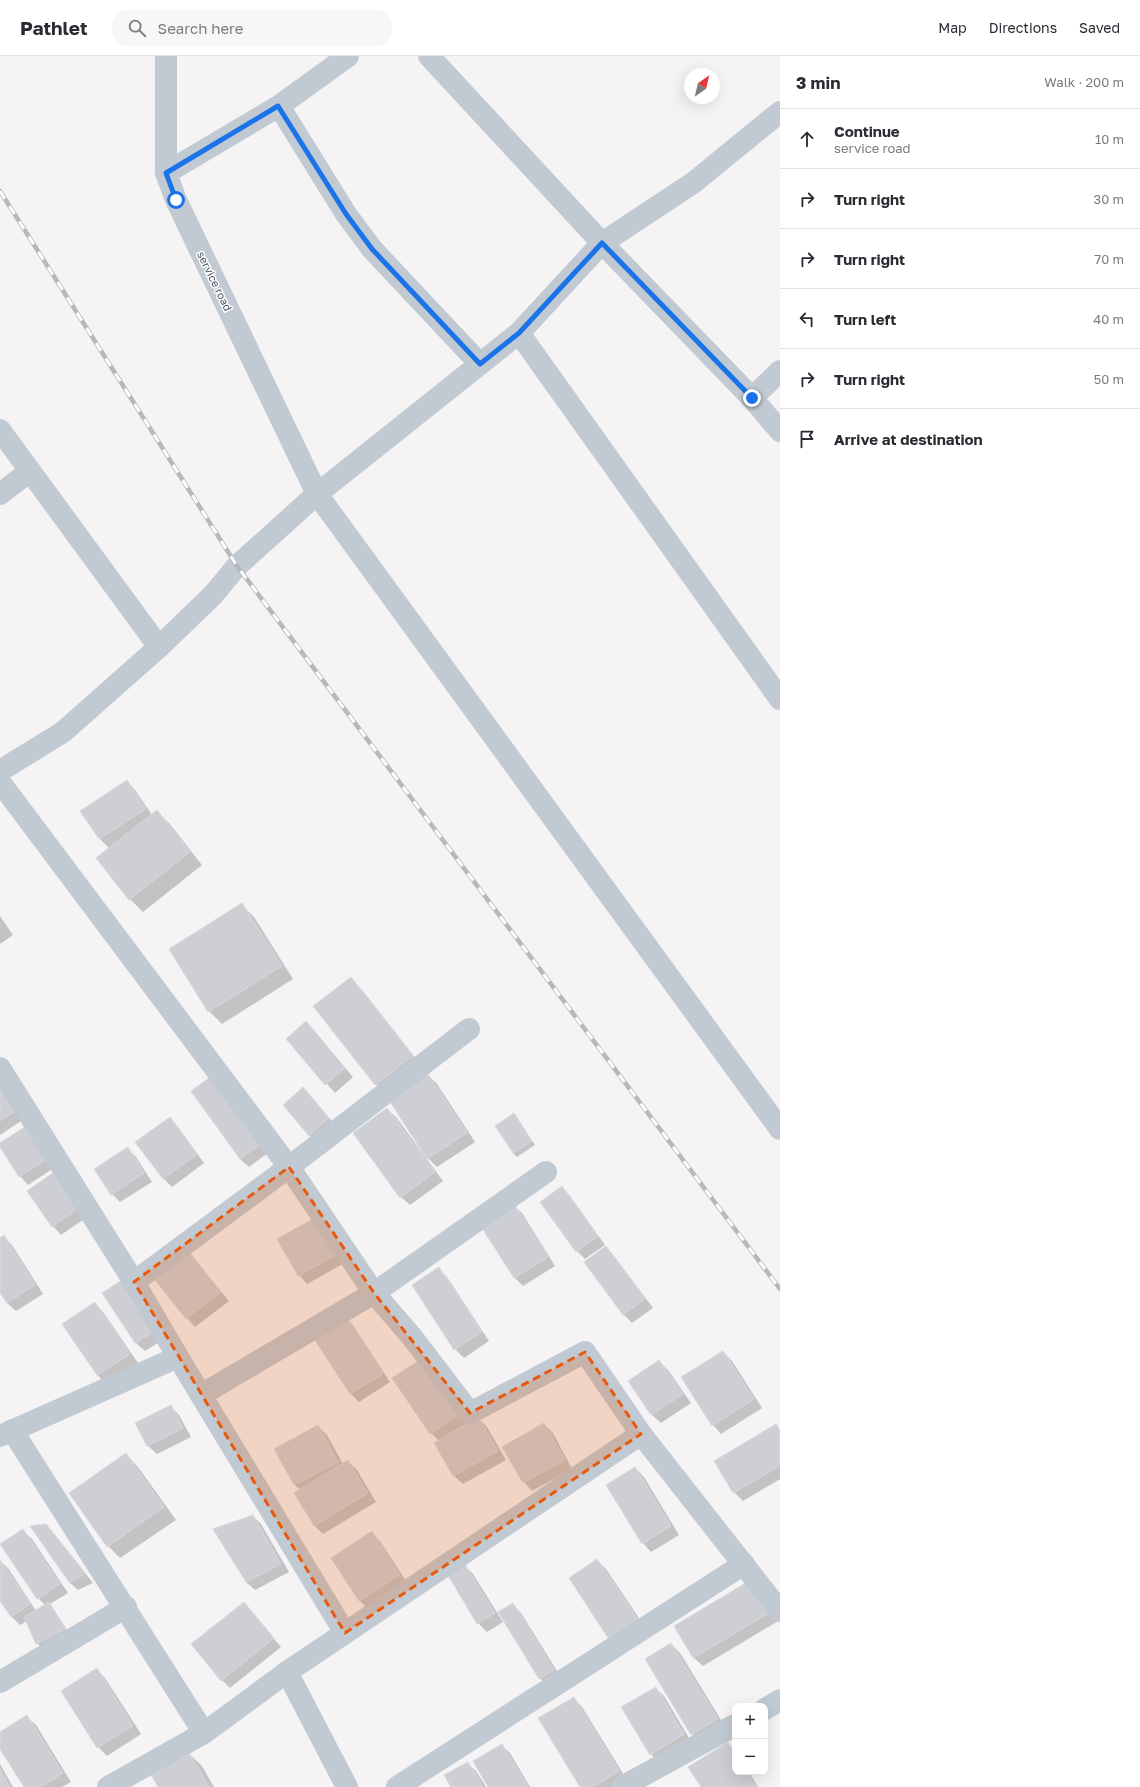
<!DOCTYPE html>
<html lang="en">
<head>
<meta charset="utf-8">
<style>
  :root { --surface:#fff; --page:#f7f7f7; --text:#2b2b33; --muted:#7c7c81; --line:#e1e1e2 }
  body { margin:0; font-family:"Golos Text",sans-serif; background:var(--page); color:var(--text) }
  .controls { position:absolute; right:12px; bottom:12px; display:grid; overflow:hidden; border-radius:8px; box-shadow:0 4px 16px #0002 }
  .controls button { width:36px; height:36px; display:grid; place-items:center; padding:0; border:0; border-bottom:1px solid var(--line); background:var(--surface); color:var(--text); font:20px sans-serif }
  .compass { position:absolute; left:684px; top:12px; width:36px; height:36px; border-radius:50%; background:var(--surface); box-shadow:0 4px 16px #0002; rotate:34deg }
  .stop { position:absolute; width:12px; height:12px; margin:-9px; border:3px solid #1a73e8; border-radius:50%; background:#fff }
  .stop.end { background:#1a73e8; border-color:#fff; box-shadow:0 1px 4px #0008 }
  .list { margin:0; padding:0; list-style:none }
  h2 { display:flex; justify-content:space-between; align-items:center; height:52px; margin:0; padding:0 16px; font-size:17px }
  h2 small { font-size:13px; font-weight:400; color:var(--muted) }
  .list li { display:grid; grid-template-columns:26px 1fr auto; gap:12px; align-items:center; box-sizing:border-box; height:60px; padding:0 16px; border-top:1px solid var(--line) }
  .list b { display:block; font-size:15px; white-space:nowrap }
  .list p { margin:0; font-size:13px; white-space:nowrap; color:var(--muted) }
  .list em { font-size:13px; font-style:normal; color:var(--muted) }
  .icon { flex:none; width:22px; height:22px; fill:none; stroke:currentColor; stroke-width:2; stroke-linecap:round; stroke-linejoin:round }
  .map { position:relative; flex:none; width:780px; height:1731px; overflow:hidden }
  header { display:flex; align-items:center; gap:24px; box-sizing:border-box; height:56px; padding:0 20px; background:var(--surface); border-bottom:1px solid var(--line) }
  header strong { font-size:19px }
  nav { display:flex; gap:22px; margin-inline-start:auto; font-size:14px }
  .search { width:280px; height:36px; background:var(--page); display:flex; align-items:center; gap:10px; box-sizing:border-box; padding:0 14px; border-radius:16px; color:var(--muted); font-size:15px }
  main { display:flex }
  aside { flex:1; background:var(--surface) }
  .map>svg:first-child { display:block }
  .shadow { fill:#0003 }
  .building { fill:#cdcfd5; stroke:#d7d9de }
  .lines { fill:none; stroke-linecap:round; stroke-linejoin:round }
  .minor { stroke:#c1cad2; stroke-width:22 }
  .rail-casing { stroke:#b5b8bd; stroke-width:4.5 }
  .rail { stroke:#fff; stroke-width:3; stroke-dasharray:9; stroke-linecap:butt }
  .route { stroke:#1a73e8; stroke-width:5 }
  .marked { fill:#e8590c; fill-opacity:0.2; stroke:#e8590c; stroke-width:3; stroke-dasharray:8 5; stroke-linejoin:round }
  .labels { text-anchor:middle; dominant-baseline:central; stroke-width:3; stroke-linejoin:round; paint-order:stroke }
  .street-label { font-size:11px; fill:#4a5661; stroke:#fff }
</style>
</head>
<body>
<header>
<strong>Pathlet</strong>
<div class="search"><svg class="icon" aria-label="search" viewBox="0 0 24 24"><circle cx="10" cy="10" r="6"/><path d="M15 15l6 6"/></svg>Search here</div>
<nav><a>Map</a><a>Directions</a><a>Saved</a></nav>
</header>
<main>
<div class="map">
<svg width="780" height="1731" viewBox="0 0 780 1731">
  <rect width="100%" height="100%" fill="#f5f3f3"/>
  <g class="shadow">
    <path d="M 127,725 L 135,734 L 152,759 L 156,755 L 169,767 L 202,809 L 143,856 L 130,843 L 97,802 L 109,792 L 100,783 L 81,755 Z"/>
    <path d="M 242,849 L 254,861 L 293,923 L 222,968 L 209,955 Z"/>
    <path d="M 0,860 L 13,879 L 0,888 Z"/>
    <path d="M 351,922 L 363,935 L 424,1013 L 388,1041 L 376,1028 Z"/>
    <path d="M 314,975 L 353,1021 L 335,1037 L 287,983 Z"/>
    <path d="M 0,1018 L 30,1059 L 0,1079 Z"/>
    <path d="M 428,1019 L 437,1028 L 475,1086 L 437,1111 L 428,1102 L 390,1044 Z"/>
    <path d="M 303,1033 L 337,1071 L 318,1087 L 309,1079 Z"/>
    <path d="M 192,1035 L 272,1094 L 249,1111 L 240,1103 Z"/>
    <path d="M 387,1053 L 396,1061 L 443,1125 L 410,1149 L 401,1141 Z"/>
    <path d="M 514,1059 L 535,1089 L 517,1101 L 513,1097 Z"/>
    <path d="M 170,1063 L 178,1071 L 204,1107 L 172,1131 L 163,1122 Z"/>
    <path d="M 0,1089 L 60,1108 L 28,1129 L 20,1120 Z"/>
    <path d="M 128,1093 L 136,1101 L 152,1126 L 120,1146 L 112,1138 Z"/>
    <path d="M 562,1132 L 570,1140 L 605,1189 L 585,1203 L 577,1195 Z"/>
    <path d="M 29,1135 L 90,1159 L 61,1179 L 53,1170 Z"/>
    <path d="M 513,1149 L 522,1157 L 555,1210 L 523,1230 L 514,1221 Z"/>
    <path d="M 319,1161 L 348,1205 L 307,1228 L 299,1219 Z"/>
    <path d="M 4,1181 L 12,1189 L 43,1238 L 16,1255 L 7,1247 L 0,1235 L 0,1183 Z"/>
    <path d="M 606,1192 L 614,1200 L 653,1252 L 632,1267 L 624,1259 L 586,1206 Z"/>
    <path d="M 190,1198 L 229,1245 L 195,1271 L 187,1262 Z"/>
    <path d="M 439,1213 L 447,1221 L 489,1285 L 464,1302 L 455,1293 Z"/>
    <path d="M 104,1237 L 166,1282 L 145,1295 L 136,1287 Z"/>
    <path d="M 95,1247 L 103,1256 L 138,1307 L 106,1327 L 97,1319 L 64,1268 Z"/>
    <path d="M 344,1259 L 352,1268 L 390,1326 L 359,1346 L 351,1338 L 313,1279 Z"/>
    <path d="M 723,1296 L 732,1305 L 762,1352 L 721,1378 L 713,1369 Z"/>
    <path d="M 659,1305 L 668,1314 L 691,1347 L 661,1367 L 652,1359 L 629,1325 Z"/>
    <path d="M 394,1323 L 478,1362 L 487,1371 L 506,1404 L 463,1428 L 454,1420 L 435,1387 L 439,1385 L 431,1377 Z"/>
    <path d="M 171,1351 L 179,1359 L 191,1381 L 157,1398 L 148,1390 L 137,1368 Z"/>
    <path d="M 544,1368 L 553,1377 L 572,1413 L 532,1435 L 524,1426 Z"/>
    <path d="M 318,1370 L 327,1379 L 343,1408 L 348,1405 L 357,1414 L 376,1446 L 323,1478 L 314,1469 L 300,1434 L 295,1429 Z"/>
    <path d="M 776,1370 L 780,1374 L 780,1423 L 743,1445 L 734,1436 Z"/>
    <path d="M 126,1398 L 138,1411 L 176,1464 L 120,1502 L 108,1490 Z"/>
    <path d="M 635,1412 L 644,1421 L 679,1479 L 651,1496 L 643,1487 Z"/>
    <path d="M 253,1460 L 261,1468 L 289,1516 L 255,1534 L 246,1526 Z"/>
    <path d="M 46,1469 L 54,1478 L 93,1527 L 78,1534 L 69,1526 Z"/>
    <path d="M 23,1475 L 32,1483 L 68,1537 L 50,1548 L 69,1577 L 41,1591 L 37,1587 L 27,1565 L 20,1569 L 12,1561 L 0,1544 L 0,1505 L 8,1512 L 36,1555 L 45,1549 L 38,1542 Z"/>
    <path d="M 372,1477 L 380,1485 L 408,1528 L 368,1553 L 360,1545 L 332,1502 Z"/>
    <path d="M 597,1504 L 606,1513 L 649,1577 L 621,1596 Z"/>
    <path d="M 465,1510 L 473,1518 L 503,1566 L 487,1576 L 478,1567 L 449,1520 Z"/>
    <path d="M 754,1523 L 780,1564 L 703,1610 L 694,1602 L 675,1570 Z"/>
    <path d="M 244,1547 L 281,1591 L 230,1632 L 222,1624 Z"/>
    <path d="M 512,1548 L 521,1557 L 562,1623 L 548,1631 L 540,1622 Z"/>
    <path d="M 671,1588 L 680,1597 L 726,1672 L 701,1686 L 692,1678 Z"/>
    <path d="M 97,1614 L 105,1622 L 141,1678 L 107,1700 L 98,1691 Z"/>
    <path d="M 655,1632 L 664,1640 L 692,1687 L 660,1707 L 651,1698 Z"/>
    <path d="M 574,1643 L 582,1651 L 627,1724 L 615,1731 L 581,1731 Z"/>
    <path d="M 27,1661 L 36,1669 L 71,1726 L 62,1731 L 25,1731 L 0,1691 L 0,1678 Z"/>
    <path d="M 728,1688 L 735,1694 L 735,1716 L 749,1716 L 758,1731 L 702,1731 Z"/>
    <path d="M 501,1689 L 510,1697 L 530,1731 L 489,1731 Z"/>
    <path d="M 189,1698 L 202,1710 L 214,1731 L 159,1731 Z"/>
    <path d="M 467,1707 L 476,1715 L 486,1731 L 452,1731 Z"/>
    <path d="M 0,1708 L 13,1731 L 0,1731 Z"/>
  </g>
  <g class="building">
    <path d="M 127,724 L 146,753 L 99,783 L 80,755 Z"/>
    <path d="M 157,754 L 190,796 L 129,844 L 96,802 Z"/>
    <path d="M 242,847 L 282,910 L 208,956 L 169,893 Z"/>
    <path d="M 351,921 L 413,1000 L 375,1029 L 313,950 Z"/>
    <path d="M 306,965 L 345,1012 L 325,1029 L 286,983 Z"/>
    <path d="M 0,1016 L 23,1050 L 0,1065 Z"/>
    <path d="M 216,1017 L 265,1085 L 240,1103 L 191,1035 Z"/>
    <path d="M 428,1018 L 467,1077 L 427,1103 L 389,1044 Z"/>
    <path d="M 303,1031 L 329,1062 L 309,1080 L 283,1049 Z"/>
    <path d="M 387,1052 L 435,1116 L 400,1142 L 353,1077 Z"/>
    <path d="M 514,1057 L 532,1085 L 513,1097 L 495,1070 Z"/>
    <path d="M 170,1061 L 197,1098 L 163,1123 L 135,1086 Z"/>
    <path d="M 31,1067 L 52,1099 L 19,1121 L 0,1091 L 0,1087 Z"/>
    <path d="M 128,1091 L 144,1117 L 111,1139 L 94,1113 Z"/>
    <path d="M 57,1114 L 82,1150 L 52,1171 L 27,1135 Z"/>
    <path d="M 562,1130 L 598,1180 L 576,1196 L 540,1146 Z"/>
    <path d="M 514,1148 L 548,1201 L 514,1222 L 480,1169 Z"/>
    <path d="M 320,1159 L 341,1196 L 298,1220 L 277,1183 Z"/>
    <path d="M 4,1179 L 35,1229 L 7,1247 L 0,1237 L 0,1182 Z"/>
    <path d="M 606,1190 L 645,1243 L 623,1259 L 584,1206 Z"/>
    <path d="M 190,1197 L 221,1236 L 186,1263 L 155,1224 Z"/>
    <path d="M 439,1211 L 482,1276 L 454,1294 L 412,1229 Z"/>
    <path d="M 125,1222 L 158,1273 L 135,1287 L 102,1237 Z"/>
    <path d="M 95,1246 L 130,1298 L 97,1319 L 62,1268 Z"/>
    <path d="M 344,1258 L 383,1318 L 350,1338 L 311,1278 Z"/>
    <path d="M 723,1295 L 754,1343 L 712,1370 L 681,1321 Z"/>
    <path d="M 426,1300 L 463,1356 L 430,1378 L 392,1322 Z"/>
    <path d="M 659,1304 L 683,1338 L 651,1359 L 628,1325 Z"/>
    <path d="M 171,1349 L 183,1372 L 147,1390 L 135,1367 Z"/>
    <path d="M 478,1361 L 498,1395 L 453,1420 L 434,1387 Z"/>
    <path d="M 544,1367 L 565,1404 L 523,1427 L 502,1391 Z"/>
    <path d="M 776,1368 L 780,1375 L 780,1410 L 733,1437 L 714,1405 Z"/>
    <path d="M 318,1369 L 338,1406 L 294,1429 L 274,1393 Z"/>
    <path d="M 126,1397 L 164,1451 L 107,1491 L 69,1437 Z"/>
    <path d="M 348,1404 L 368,1437 L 314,1470 L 294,1437 Z"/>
    <path d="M 635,1411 L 671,1470 L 642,1488 L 606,1429 Z"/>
    <path d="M 253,1459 L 281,1508 L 246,1526 L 213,1473 Z"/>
    <path d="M 46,1468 L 86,1518 L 69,1526 L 30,1470 Z"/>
    <path d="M 23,1473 L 60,1528 L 37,1543 L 0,1488 Z"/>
    <path d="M 372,1475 L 400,1519 L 359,1545 L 331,1502 Z"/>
    <path d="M 597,1503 L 641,1568 L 612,1588 L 569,1522 Z"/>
    <path d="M 0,1504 L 30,1548 L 11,1561 L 0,1545 Z"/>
    <path d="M 465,1509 L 495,1557 L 477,1568 L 448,1519 Z"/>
    <path d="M 754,1522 L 774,1554 L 693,1602 L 674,1570 Z"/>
    <path d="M 49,1546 L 65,1573 L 36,1588 L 24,1561 Z"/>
    <path d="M 244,1546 L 274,1582 L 221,1625 L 191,1588 Z"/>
    <path d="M 513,1547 L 554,1614 L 539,1623 L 498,1556 Z"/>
    <path d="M 671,1587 L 718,1663 L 691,1679 L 645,1603 Z"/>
    <path d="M 97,1612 L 133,1670 L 97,1692 L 61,1635 Z"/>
    <path d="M 656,1631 L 684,1678 L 650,1699 L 621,1651 Z"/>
    <path d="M 574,1641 L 619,1715 L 593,1731 L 580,1731 L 538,1662 Z"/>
    <path d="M 27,1659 L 63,1717 L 41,1731 L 24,1731 L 0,1693 L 0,1676 Z"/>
    <path d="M 728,1686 L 735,1697 L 735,1716 L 747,1716 L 756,1731 L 701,1731 L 688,1711 Z"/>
    <path d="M 502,1688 L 528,1731 L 488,1731 L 473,1705 Z"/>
    <path d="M 189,1697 L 209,1731 L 158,1731 L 151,1719 Z"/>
    <path d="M 468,1706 L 483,1731 L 451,1731 L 444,1719 Z"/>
    <path d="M 0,1713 L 10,1731 L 0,1731 Z"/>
  </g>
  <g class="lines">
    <g class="minor">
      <path d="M 166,0 L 166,117 L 176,144 L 317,438 L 780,1073"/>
      <path d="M 429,0 L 602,187 L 752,342 L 780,375"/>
      <path d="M 279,50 L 346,158 L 372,193 L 480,308"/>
      <path d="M 166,117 L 279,50 L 348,0"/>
      <path d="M 519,277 L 780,643"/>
      <path d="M 752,342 L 780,315"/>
      <path d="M 0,374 L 159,591"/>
      <path d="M 0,438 L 30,415"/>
      <path d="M 0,715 L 63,676 L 159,591 L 213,539 L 237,510 L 317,438 L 519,277 L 602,187 L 693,127 L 780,56"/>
      <path d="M 0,726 L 289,1111 L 374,1237 L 412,1281 L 470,1357 L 585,1296 L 641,1378 L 780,1555"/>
      <path d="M 0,1012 L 134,1226 L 178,1301 L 0,1380"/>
      <path d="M 134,1226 L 289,1111 L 469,973"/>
      <path d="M 178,1301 L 345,1577"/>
      <path d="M 201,1339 L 374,1237 L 546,1116"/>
      <path d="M 12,1374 L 204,1677 L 287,1616 L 347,1731"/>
      <path d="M 287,1616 L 641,1378"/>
      <path d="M 0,1626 L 126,1551"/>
      <path d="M 765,1653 L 780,1644"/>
      <path d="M 108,1731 L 204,1677"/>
      <path d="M 397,1731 L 744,1508"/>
      <path d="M 622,1731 L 735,1669"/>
    </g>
    <g class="rail-casing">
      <path id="rail" d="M 0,135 L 237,510 L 780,1233"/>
    </g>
    <use href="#rail" class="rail"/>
  </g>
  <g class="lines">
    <path class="route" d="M 176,144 L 166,117 L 278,50 L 346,158 L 372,193 L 480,308 L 519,277 L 602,187 L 752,342"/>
  </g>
  <path class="marked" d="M 289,1111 L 374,1237 L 470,1357 L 585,1296 L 641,1378 L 345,1577 L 134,1226 Z"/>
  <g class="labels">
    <g class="street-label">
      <text transform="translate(215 225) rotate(64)">service road</text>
    </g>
  </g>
</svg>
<div class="controls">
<button>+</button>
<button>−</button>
</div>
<svg class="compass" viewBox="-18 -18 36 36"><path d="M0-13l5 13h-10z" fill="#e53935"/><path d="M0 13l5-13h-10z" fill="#7c7c81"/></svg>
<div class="stop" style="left:176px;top:144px"></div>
<div class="stop end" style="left:752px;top:342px"></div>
</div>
<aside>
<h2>3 min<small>Walk · 200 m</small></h2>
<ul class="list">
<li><svg class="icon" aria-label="ahead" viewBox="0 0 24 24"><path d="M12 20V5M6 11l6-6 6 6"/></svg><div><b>Continue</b><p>service road</p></div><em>10 m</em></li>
<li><svg class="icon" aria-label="right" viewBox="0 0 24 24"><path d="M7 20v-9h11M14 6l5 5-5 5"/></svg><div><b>Turn right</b></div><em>30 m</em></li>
<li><svg class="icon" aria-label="right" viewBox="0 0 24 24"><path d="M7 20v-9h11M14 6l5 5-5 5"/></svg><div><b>Turn right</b></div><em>70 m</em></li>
<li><svg class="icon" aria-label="left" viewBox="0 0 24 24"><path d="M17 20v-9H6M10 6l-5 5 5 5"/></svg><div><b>Turn left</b></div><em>40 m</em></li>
<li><svg class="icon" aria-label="right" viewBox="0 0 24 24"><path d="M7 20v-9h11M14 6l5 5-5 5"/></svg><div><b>Turn right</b></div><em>50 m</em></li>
<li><svg class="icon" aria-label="arrive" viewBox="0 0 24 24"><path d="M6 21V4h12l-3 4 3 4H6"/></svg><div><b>Arrive at destination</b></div></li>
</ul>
</aside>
</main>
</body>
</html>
